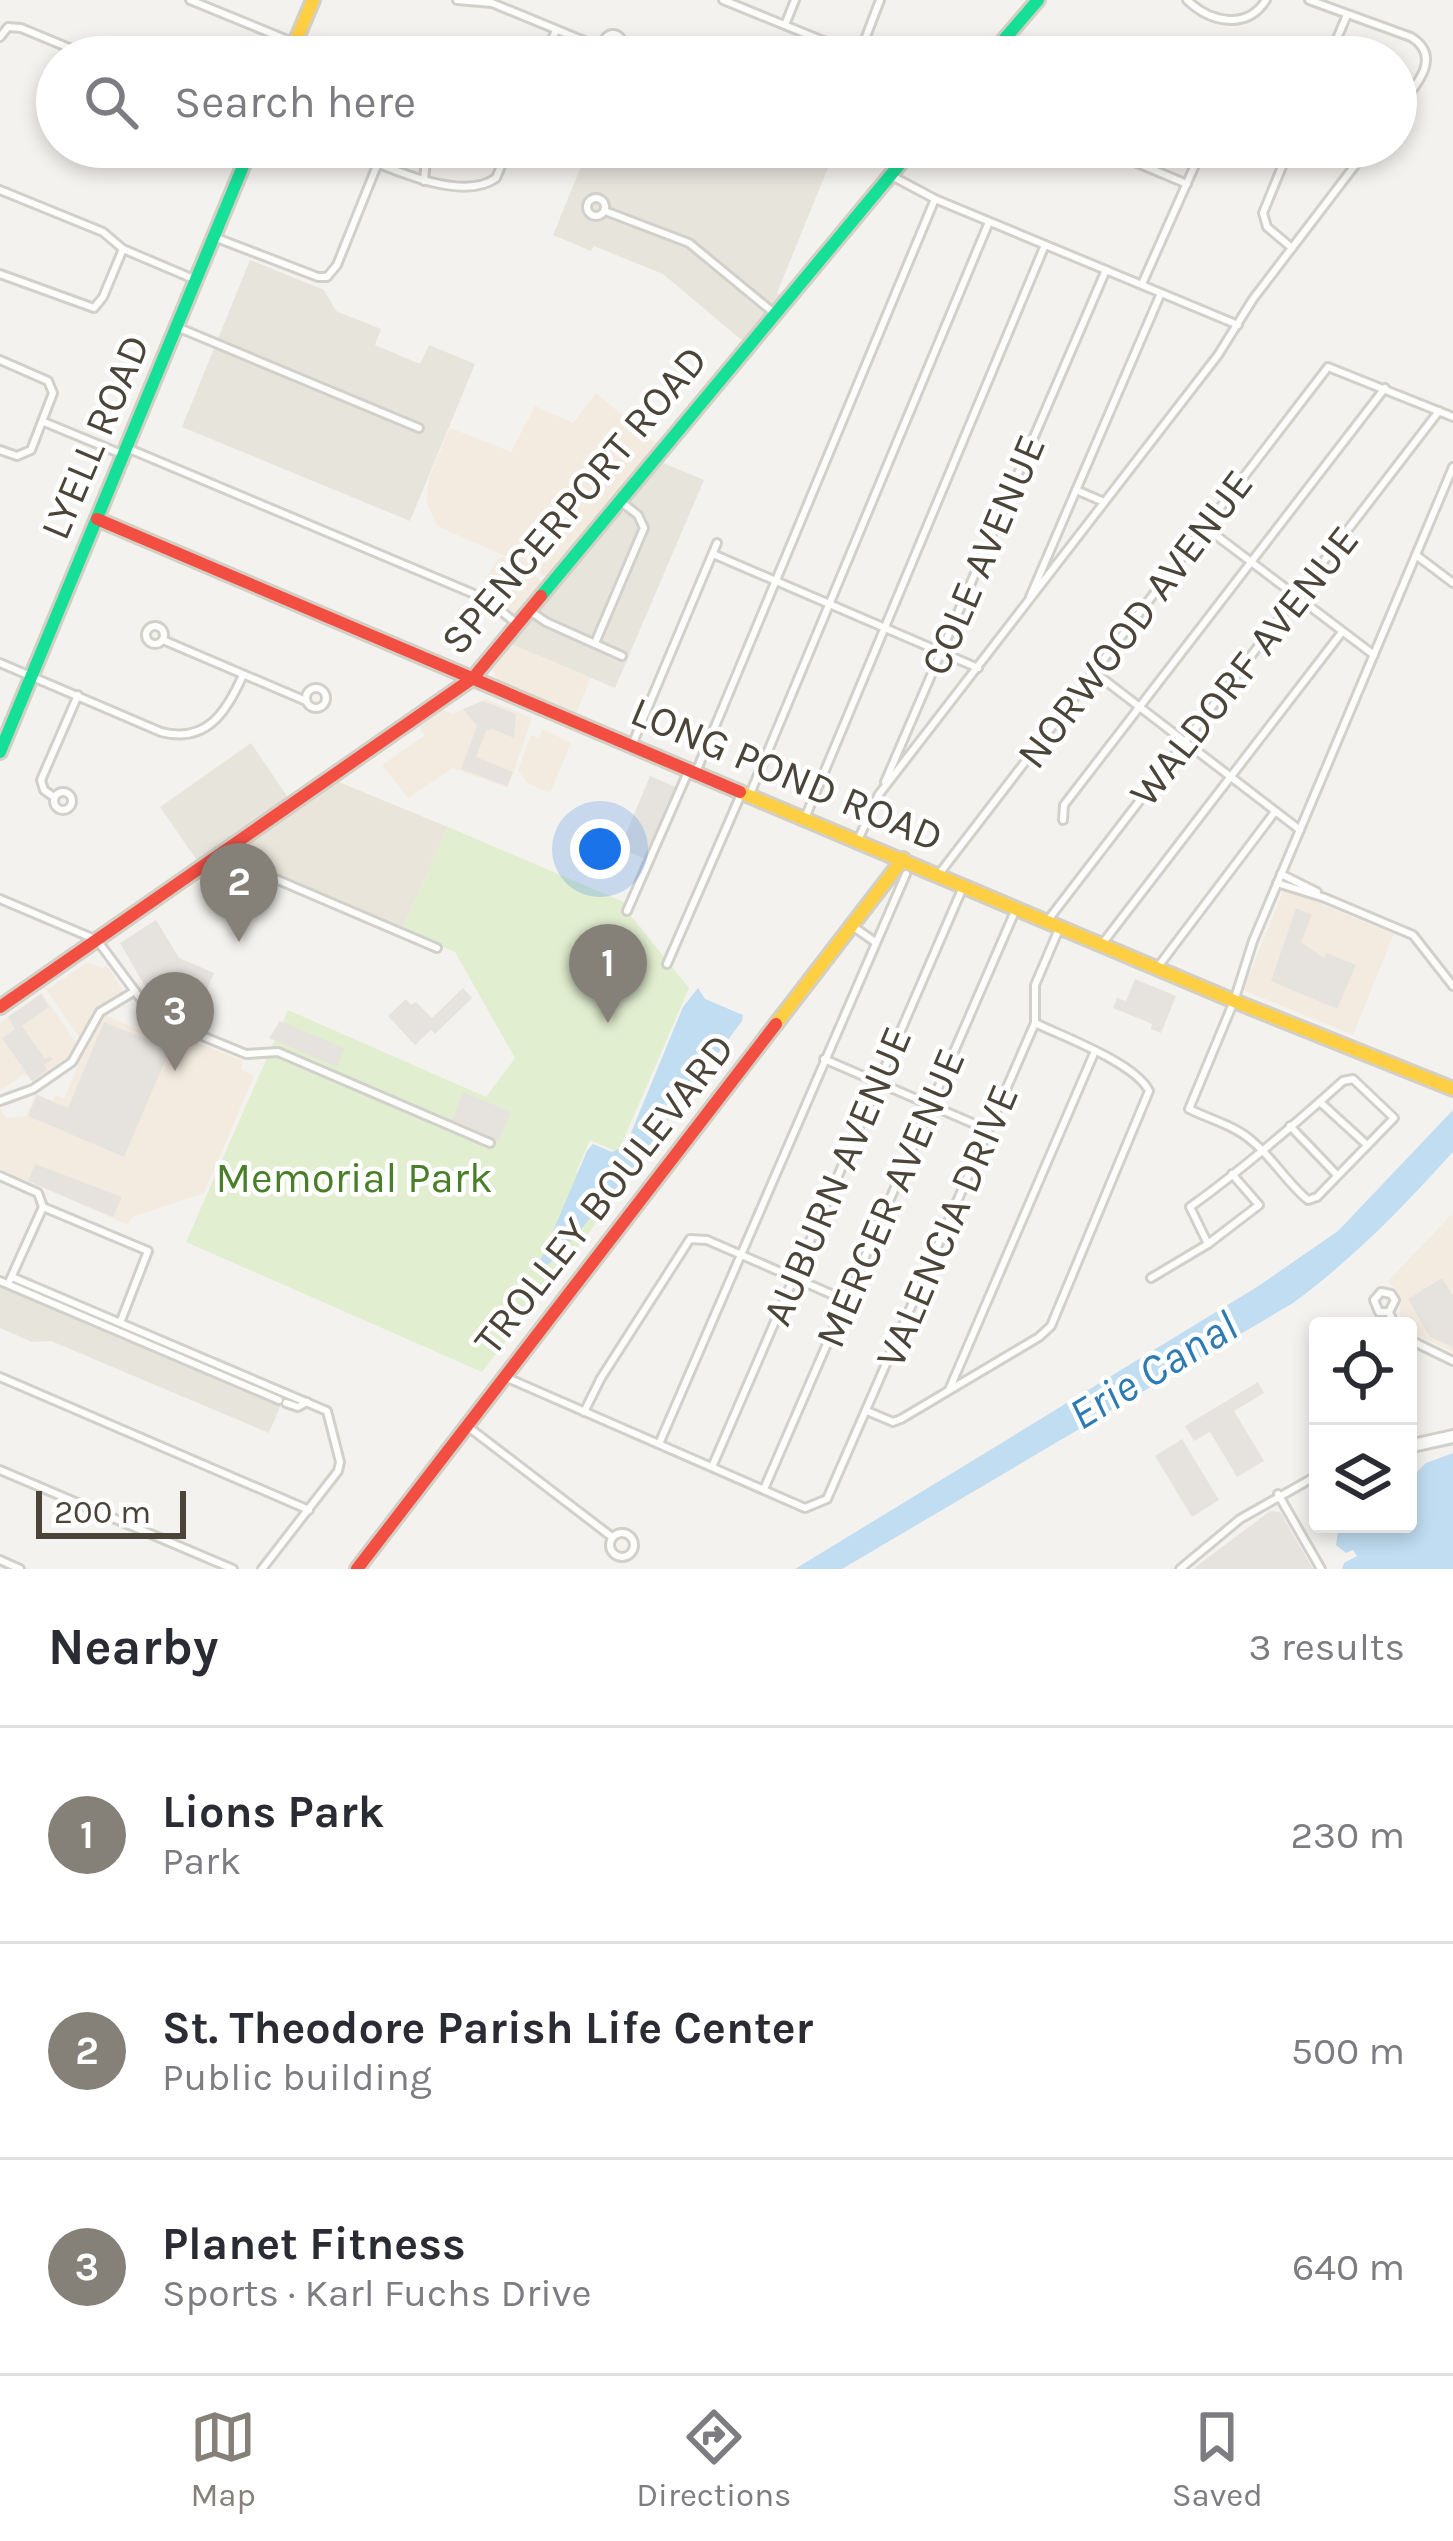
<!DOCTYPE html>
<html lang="en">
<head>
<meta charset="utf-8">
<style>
  :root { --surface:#fff; --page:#f7f7f7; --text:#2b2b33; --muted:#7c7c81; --line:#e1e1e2; --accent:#868178 }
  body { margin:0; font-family:Karla,sans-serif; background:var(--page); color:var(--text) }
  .controls { position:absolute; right:36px; bottom:36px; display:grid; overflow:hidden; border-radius:12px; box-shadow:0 6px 18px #0003 }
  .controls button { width:108px; height:108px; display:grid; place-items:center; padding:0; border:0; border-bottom:3px solid var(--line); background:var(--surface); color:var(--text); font:60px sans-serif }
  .scale { position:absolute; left:36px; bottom:30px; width:150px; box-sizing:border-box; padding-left:12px; border:6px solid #4b4439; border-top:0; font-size:33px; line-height:42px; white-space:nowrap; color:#4b4439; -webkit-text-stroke:9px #fff; paint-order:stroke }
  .you { position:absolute; left:600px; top:849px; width:42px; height:42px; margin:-30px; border:9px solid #fff; border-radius:50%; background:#1a73e8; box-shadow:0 0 0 18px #1a73e833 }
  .badge { display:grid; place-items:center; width:78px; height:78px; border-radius:50%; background:var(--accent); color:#fff; font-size:39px; font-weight:700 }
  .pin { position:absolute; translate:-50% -99px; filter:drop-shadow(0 3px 6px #0008) }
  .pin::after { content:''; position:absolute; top:63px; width:42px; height:36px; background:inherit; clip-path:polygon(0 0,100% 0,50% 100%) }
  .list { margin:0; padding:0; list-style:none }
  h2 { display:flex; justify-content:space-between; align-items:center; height:156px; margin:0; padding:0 48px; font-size:51px }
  h2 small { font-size:39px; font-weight:400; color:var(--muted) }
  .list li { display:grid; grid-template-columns:78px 1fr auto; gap:36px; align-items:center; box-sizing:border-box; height:216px; padding:0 48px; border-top:3px solid var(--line) }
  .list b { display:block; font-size:45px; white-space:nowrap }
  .list p { margin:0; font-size:39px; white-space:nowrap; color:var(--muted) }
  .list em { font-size:39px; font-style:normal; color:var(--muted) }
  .icon { flex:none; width:66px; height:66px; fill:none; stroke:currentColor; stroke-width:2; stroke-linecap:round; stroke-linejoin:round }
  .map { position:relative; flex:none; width:1453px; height:1569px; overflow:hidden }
  .search { position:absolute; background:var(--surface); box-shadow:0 6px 18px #0003; left:36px; right:36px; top:36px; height:132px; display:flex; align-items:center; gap:30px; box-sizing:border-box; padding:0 42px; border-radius:66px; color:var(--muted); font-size:45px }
  .sheet { height:804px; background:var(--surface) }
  nav { display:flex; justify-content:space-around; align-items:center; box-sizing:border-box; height:168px; border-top:3px solid var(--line); background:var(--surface); font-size:33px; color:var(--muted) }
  nav a { display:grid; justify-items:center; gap:6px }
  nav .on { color:var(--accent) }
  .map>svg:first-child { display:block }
  .residential { fill:#e7e4dc }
  .commercial { fill:#f3ebdf }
  .industrial { fill:#e6e2de }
  .education { fill:#eae5da }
  .green { fill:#e1eecf }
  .parking { fill:#e6e3df }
  .water { fill:#c0ddf1 }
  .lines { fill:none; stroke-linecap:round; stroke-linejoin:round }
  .street-casing { stroke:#d2d0cb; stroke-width:12 }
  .fast-casing { stroke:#d3cfc5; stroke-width:18 }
  .slow-casing { stroke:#d3cfc5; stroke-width:18 }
  .jam-casing { stroke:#d3cfc5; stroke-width:18 }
  .street { stroke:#fdfdfc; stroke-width:6 }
  .fast { stroke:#16e098; stroke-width:12 }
  .slow { stroke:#ffcf43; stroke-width:12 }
  .jam { stroke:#f24e42; stroke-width:12 }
  .labels { text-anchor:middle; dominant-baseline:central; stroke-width:9; stroke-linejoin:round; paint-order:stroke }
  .street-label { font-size:42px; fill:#4b4439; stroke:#fff }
  .park-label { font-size:42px; fill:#4a7f2a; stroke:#fff }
  .water-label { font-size:45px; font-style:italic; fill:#2e7ab2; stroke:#fff }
</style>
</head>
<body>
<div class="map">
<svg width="1453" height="1569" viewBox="0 0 1453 1569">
  <rect width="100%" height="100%" fill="#f4f2ee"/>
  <g class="residential">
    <path d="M 589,147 L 806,147 L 832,158 L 777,293 L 783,296 L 744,342 L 663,274 L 594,246 L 591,251 L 553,235 Z"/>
    <path d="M 250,260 L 324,290 L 336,311 L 381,329 L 375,345 L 420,364 L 429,345 L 475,364 L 410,521 L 182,427 Z"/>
    <path d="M 663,463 L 704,480 L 615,688 L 511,644 Z"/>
    <path d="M 251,743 L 289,799 L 198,862 L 160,807 Z"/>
    <path d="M 0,1277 L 284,1397 L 269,1433 L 51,1341 L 32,1342 L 0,1328 Z"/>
  </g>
  <g class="commercial">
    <path d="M 596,393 L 658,445 L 546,577 L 525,565 L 542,582 L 514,615 L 477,590 L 500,557 L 514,560 L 437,526 L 426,501 L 430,475 L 450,428 L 511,452 L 535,406 L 573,423 Z"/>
    <path d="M 511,644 L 591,678 L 576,713 L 496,679 L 493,669 Z"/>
    <path d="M 486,699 L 532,718 L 508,788 L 453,768 L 408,798 L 382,765 L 424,736 L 420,727 L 443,710 L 453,714 Z"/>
    <path d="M 543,729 L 571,743 L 550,793 L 527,783 L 518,770 L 531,735 L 539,738 Z"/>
    <path d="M 1284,889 L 1394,934 L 1353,1035 L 1243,990 Z"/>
    <path d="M 88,962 L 103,968 L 107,965 L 123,992 L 95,1012 L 81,1040 L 47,990 Z"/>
    <path d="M 42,993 L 78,1046 L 73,1057 L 35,1083 L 24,1074 L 0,1091 L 0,1023 Z"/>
    <path d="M 105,1015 L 170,1044 L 175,1034 L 243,1061 L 241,1069 L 254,1076 L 204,1193 L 132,1217 L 128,1225 L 0,1169 L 0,1108 L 6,1118 L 26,1116 L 36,1094 L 53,1101 L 56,1095 L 64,1099 L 95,1025 Z"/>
    <path d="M 1453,1213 L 1453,1352 L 1419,1336 L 1400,1317 L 1399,1294 L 1388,1281 Z"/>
  </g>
  <path class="industrial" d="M 1270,1511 L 1280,1512 L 1313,1569 L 1193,1569 Z"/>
  <path class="education" d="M 334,780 L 448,827 L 402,929 L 235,856 L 233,852 Z"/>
  <path class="green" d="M 448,827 L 626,903 L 623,913 L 627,911 L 689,988 L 618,1152 L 590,1140 L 576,1172 L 620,1192 L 482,1372 L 186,1242 L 288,1010 L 486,1097 L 515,1058 L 455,952 L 402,929 Z"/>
  <g class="parking">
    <path d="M 483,701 L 516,714 L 514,738 L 492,729 L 486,731 L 476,757 L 513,772 L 507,786 L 461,769 L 477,726 L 463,709 Z"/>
    <path d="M 650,776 L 678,788 L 647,860 L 620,848 Z"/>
    <path d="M 1296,908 L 1312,915 L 1301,942 L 1324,958 L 1327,953 L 1356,965 L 1337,1009 L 1271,981 Z"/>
    <path d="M 156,920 L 179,958 L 214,973 L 191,1025 L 160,1012 L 120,943 Z"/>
    <path d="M 606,935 L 639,953 L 628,986 L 588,967 Z"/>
    <path d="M 1135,979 L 1176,996 L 1161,1033 L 1151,1029 L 1152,1024 L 1113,1008 L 1117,998 L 1126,1001 Z"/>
    <path d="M 463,988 L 472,998 L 435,1034 L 431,1030 L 415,1045 L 388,1016 L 406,999 L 411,1005 L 416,1002 L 432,1018 Z"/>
    <path d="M 41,994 L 49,1007 L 22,1026 L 45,1059 L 50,1056 L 53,1059 L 44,1065 L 47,1070 L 32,1081 L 2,1038 L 15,1029 L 8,1017 Z"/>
    <path d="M 280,1021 L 344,1048 L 337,1067 L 269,1038 Z"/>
    <path d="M 104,1022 L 170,1049 L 124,1157 L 28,1116 L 37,1095 L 68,1108 Z"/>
    <path d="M 463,1092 L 511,1112 L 498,1141 L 451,1122 Z"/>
    <path d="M 35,1164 L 122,1197 L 113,1217 L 28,1181 Z"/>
    <path d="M 1442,1278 L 1453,1296 L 1453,1347 L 1430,1337 L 1408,1299 Z"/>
    <path d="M 1258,1382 L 1264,1393 L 1234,1411 L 1264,1461 L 1237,1477 L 1210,1432 L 1194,1441 L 1185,1426 Z"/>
    <path d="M 1182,1439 L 1219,1500 L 1192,1517 L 1155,1456 Z"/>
  </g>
  <g class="water">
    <path d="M 698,988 L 705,999 L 743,1015 L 742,1021 L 628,1174 L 557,1257 L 542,1269 L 540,1262 L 587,1151 L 593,1144 L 612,1152 L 626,1145 L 683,1007 Z"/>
    <path d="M 1453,1110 L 1453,1152 C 1403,1207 1353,1259 1293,1303 L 842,1569 L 795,1569 L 1257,1287 L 1338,1231 Z"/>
    <path d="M 1453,1453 L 1453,1569 L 1342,1569 L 1344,1563 L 1357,1556 L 1353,1550 L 1346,1553 L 1336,1545 L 1339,1524 L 1408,1524 L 1408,1481 L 1426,1463 Z"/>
  </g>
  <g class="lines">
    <g class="street-casing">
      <g id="street">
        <path d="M 190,0 L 295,43"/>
        <path d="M 457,0 L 492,3 L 606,50"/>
        <path d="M 723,0 L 863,57"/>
        <path d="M 1187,0 C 1211,23 1247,30 1266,0"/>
        <path d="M 1309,0 L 1411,37 C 1445,58 1413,88 1396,111"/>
        <path d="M 785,25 L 795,0"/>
        <circle cx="613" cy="43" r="9"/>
        <path d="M 0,37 L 8,27 L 21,28 L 91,57"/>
        <path d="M 859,55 L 880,0"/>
        <path d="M 367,57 L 375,52 L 383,57"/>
        <path d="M 545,57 L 556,30"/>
        <path d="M 1329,57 L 1347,15"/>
        <path d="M 339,147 C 376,162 459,205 496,178 L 509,147"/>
        <path d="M 1012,147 L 1031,147"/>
        <path d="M 1099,147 L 1187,184"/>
        <path d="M 1290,147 L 1263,213 L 1267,227 L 1292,248"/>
        <path d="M 890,175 L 935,199 L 1238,325"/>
        <path d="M 424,181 L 427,147"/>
        <path d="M 0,190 L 103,232 L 123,249 L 103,297 L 94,308 L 0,274"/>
        <circle cx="596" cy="207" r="9"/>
        <path d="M 605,211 L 689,243 L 774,313"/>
        <path d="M 214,237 L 318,277 L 327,277 L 337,265 L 378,163"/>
        <path d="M 123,249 L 196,280"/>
        <path d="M 1142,284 L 1203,147"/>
        <path d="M 177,327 L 419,428"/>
        <path d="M 0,360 L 48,381 L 53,393 L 31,450 L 17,456 L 0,450"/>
        <path d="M 44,422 L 124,455"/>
        <path d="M 127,448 L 486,599 L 516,623"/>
        <path d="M 1076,490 L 1104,502"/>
        <path d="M 1205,527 L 1374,655"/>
        <path d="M 713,554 L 978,668"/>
        <path d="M 1416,555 L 1453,583"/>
        <path d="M 1030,597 L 1161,293"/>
        <path d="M 530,611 L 546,622 L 622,656"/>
        <circle cx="155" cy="635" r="9"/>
        <path d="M 163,640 L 306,701"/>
        <path d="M 595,643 L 644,528 L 638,515 L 620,501"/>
        <path d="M 0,663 L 161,732 C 207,744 227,711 243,675"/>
        <path d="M 1094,672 L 1300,830"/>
        <circle cx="316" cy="698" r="10"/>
        <path d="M 632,745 L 717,543"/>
        <path d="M 696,772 L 935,199"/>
        <path d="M 885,782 L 1106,270"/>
        <circle cx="63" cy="801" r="9"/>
        <path d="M 880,793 L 1218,355 L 1253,299 L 1369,147"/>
        <path d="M 750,794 L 989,222"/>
        <path d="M 54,797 L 44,790 L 41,780 L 78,695"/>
        <path d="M 805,818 L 1045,245"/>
        <path d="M 1063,820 L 1064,805 L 1385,388"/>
        <path d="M 858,840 L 879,794"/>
        <path d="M 222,856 L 437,948"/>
        <path d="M 939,874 L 1328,367 L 1453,417"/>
        <path d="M 1281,874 L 1317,892"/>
        <path d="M 1277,883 L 1325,898 L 1413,935 L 1453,986"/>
        <path d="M 0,899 L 97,940 L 143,1002 L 173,1024 L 246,1054 L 278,1052 L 490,1143"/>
        <path d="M 627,911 L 688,772"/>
        <path d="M 1048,920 L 1439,411"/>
        <path d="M 851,925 L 875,942"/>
        <path d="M 1102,944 L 1342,632"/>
        <path d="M 667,964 L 742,792"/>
        <path d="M 1157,968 L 1274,813"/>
        <path d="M 824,1059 L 986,1129"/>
        <path d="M 0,1101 L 33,1089 L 72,1062 L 100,1012 L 135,991"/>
        <path d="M 1320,1102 L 1366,1144"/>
        <path d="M 1290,1126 L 1337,1175"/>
        <path d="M 1232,1174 L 1259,1205 L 1208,1244 L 1190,1207 C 1243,1169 1294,1125 1343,1081 L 1353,1079 L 1394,1118 L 1317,1197 L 1308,1200 C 1287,1183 1273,1158 1252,1141 C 1236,1126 1209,1119 1189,1109 L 1234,1001 L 1253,941 L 1453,467"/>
        <path d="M 0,1176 L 38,1193 L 43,1207"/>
        <path d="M 43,1207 L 148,1251 L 120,1323"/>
        <path d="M 12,1277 L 327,1411 L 340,1462 L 338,1471 L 262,1569"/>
        <path d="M 1151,1278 L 1208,1244"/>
        <path d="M 10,1280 L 43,1207"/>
        <path d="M 0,1281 L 279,1400"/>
        <path d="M 1389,1312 L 1379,1312 L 1374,1300 L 1381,1292 L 1391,1294 L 1395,1300 L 1389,1312 L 1395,1326"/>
        <path d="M 1408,1339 L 1453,1361"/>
        <path d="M 0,1377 L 309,1510"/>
        <path d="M 505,1377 L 805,1508 L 827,1499 L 1035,1023 L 1035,985 L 1059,929"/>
        <path d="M 949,1390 L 1095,1051"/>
        <path d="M 286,1403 L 298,1407 L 307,1402"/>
        <path d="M 867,1411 L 893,1422 L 901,1419 L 1039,1337 L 1051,1326 L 1058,1309 L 1149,1091 C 1135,1063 1064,1037 1035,1023"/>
        <path d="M 584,1412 L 601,1378 L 690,1239 L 707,1240 L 845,1300"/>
        <path d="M 467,1426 L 612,1537"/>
        <path d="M 659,1444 L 906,874"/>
        <path d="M 1408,1444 L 1453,1434"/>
        <path d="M 1408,1449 L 1453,1439"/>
        <path d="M 712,1467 L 963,887"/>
        <path d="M 0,1470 L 233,1569"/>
        <path d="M 764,1489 L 1016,909"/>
        <path d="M 1278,1494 L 1321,1569"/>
        <circle cx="622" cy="1545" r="12"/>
        <path d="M 0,1560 L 20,1569"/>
        <path d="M 1180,1569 L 1240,1519 L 1318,1475"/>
      </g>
    </g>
    <g class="fast-casing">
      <g id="fast">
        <path d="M 989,57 L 1038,0"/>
        <path d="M 541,596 L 914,147"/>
        <path d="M 0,752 L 251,147"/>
      </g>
    </g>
    <g class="slow-casing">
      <g id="slow">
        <path d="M 289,57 L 313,0"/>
        <path d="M 740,792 L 1234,1001 L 1453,1089"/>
        <path d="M 776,1024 L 903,859"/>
      </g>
    </g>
    <g class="jam-casing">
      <g id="jam">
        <path d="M 97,519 L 740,792"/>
        <path d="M 0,1007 L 473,678 L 541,596"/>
        <path d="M 357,1569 L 776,1024"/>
      </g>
    </g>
    <use href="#street" class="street"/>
    <use href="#fast" class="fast"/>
    <use href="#slow" class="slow"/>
    <use href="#jam" class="jam"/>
  </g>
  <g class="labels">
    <g class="street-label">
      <text transform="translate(95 437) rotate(-67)">LYELL ROAD</text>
      <text transform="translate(574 500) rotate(-50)">SPENCERPORT ROAD</text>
      <text transform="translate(983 555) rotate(-67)">COLE AVENUE</text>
      <text transform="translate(1135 619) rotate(-53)">NORWOOD AVENUE</text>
      <text transform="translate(1244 666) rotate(-52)">WALDORF AVENUE</text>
      <text transform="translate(787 774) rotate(23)">LONG POND ROAD</text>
      <text transform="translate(837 1176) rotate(-67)">AUBURN AVENUE</text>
      <text transform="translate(604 1194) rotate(-52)">TROLLEY BOULEVARD</text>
      <text transform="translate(890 1198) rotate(-67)">MERCER AVENUE</text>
      <text transform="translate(947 1226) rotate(-67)">VALENCIA DRIVE</text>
    </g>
    <g class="park-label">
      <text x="354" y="1178">Memorial Park</text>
    </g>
    <g class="water-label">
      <text transform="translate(1153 1370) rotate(-31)">Erie Canal</text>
    </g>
  </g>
</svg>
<div class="controls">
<button><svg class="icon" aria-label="locate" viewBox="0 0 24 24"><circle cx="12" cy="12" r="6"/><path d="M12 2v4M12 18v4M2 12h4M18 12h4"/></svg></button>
<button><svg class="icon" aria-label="layers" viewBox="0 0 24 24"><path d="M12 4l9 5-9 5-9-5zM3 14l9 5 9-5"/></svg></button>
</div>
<div class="scale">200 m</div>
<div class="you"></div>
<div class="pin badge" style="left:608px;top:1023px">1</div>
<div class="pin badge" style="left:239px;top:942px">2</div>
<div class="pin badge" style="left:175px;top:1071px">3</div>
<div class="search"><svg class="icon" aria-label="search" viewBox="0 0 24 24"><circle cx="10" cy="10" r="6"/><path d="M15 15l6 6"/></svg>Search here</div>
</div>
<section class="sheet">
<h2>Nearby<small>3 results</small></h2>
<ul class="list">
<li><span class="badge">1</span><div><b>Lions Park</b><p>Park</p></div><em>230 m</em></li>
<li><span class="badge">2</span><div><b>St. Theodore Parish Life Center</b><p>Public building</p></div><em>500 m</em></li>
<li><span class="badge">3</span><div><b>Planet Fitness</b><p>Sports · Karl Fuchs Drive</p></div><em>640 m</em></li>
</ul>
</section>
<nav>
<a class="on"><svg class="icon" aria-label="map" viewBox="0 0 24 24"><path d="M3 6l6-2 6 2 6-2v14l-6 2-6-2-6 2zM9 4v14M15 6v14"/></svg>Map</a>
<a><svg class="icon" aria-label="directions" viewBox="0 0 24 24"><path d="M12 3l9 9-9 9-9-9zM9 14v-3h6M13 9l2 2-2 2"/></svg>Directions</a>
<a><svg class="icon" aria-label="saved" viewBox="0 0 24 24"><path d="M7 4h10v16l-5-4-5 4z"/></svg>Saved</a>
</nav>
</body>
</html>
